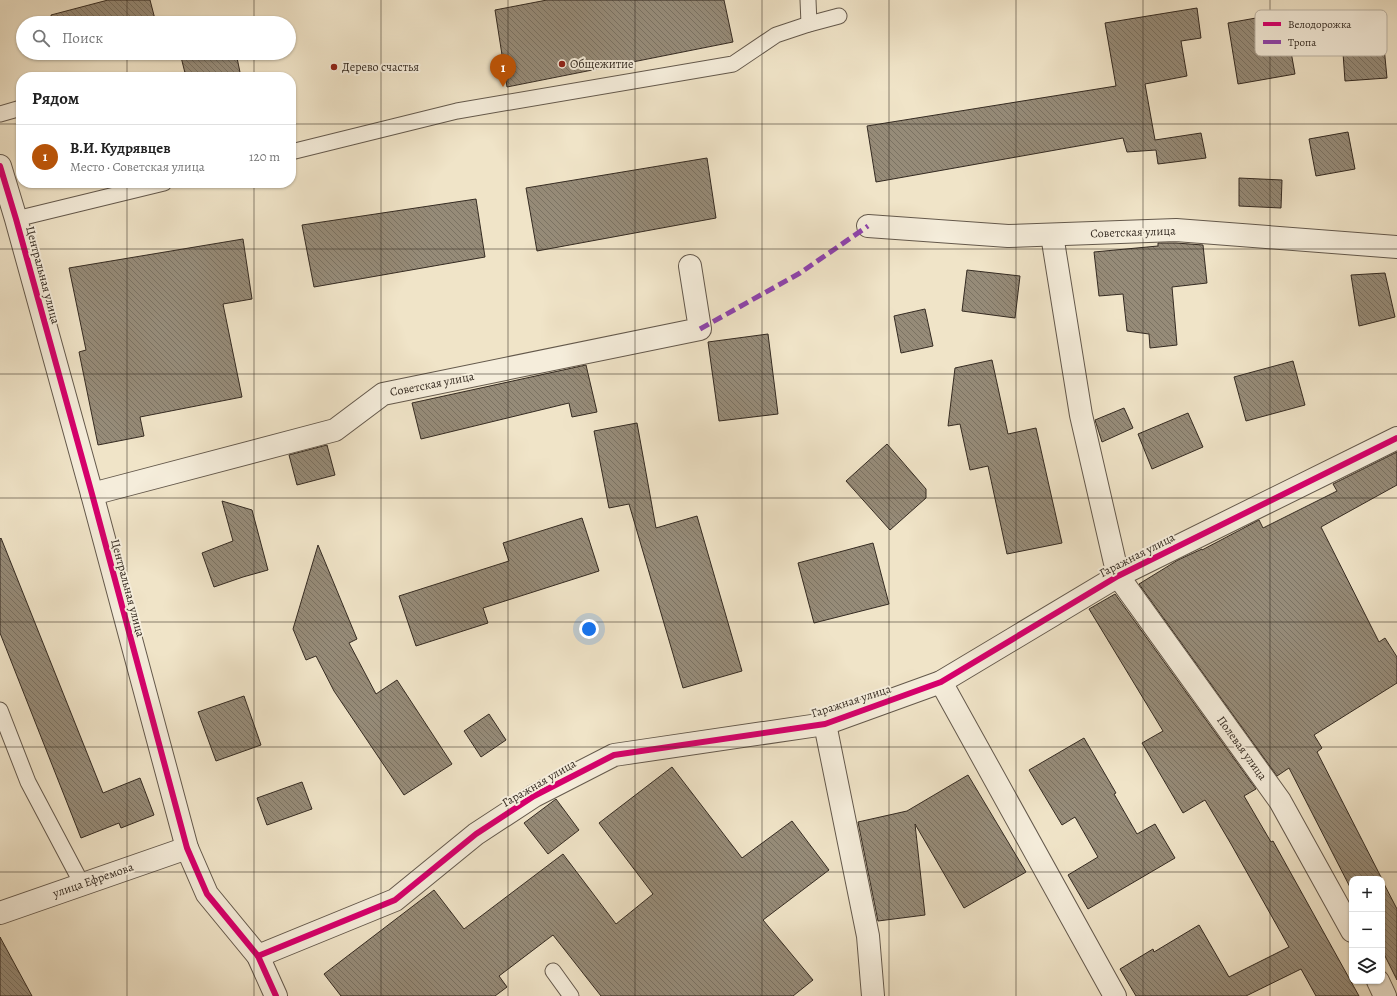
<!DOCTYPE html>
<html lang="ru">
<head>
<meta charset="utf-8">
<style>
  :root { --surface:#fff; --page:#f6f6f6; --text:#222; --muted:#767676; --line:#e0e0e0; --accent:#b45309 }
  body { margin:0; font-family:Alegreya,serif; background:var(--page); color:var(--text) }
  .controls { position:absolute; right:12px; bottom:12px; display:grid; overflow:hidden; border-radius:8px; box-shadow:0 1px 3px #0004 }
  .controls button { width:36px; height:36px; display:grid; place-items:center; padding:0; border:0; border-bottom:1px solid var(--line); background:var(--surface); color:var(--text); font:20px sans-serif }
  .you { position:absolute; left:589px; top:629px; width:14px; height:14px; margin:-10px; border:3px solid #fff; border-radius:50%; background:#1a73e8; box-shadow:0 0 0 6px #1a73e833 }
  .badge { display:grid; place-items:center; width:26px; height:26px; border-radius:50%; background:var(--accent); color:#fff; font-size:13px; font-weight:700 }
  .pin { position:absolute; translate:-50% -33px; filter:drop-shadow(0 1px 2px #0008) }
  .pin::after { content:''; position:absolute; top:21px; width:14px; height:12px; background:inherit; clip-path:polygon(0 0,100% 0,50% 100%) }
  .list { margin:0; padding:0; list-style:none }
  h2 { display:flex; justify-content:space-between; align-items:center; height:52px; margin:0; padding:0 16px; font-size:17px }
  h2 small { font-size:13px; font-weight:400; color:var(--muted) }
  .list li { display:grid; grid-template-columns:26px 1fr auto; gap:12px; align-items:center; box-sizing:border-box; height:64px; padding:0 16px; border-top:1px solid var(--line) }
  .list b { display:block; font-size:15px; white-space:nowrap }
  .list p { margin:0; font-size:13px; white-space:nowrap; color:var(--muted) }
  .list em { font-size:13px; font-style:normal; color:var(--muted) }
  .icon { flex:none; width:22px; height:22px; fill:none; stroke:currentColor; stroke-width:2; stroke-linecap:round; stroke-linejoin:round }
  .map { position:relative; flex:none; width:1397px; height:996px; overflow:hidden }
  .search { position:absolute; background:var(--surface); box-shadow:0 1px 3px #0004; left:16px; top:16px; width:280px; height:44px; display:flex; align-items:center; gap:10px; box-sizing:border-box; padding:0 14px; border-radius:22px; color:var(--muted); font-size:15px }
  .panel { position:absolute; background:var(--surface); box-shadow:0 1px 3px #0004; left:16px; top:72px; width:280px; height:116px; border-radius:16px }
  .map>svg:first-child { display:block }
  .building { fill:url(#building-back-hatch); stroke:#352b22 }
  .lines { fill:none; stroke-linecap:round; stroke-linejoin:round }
  .lane-casing { stroke:#64594c; stroke-width:17 }
  .street-casing { stroke:#64594c; stroke-width:24 }
  .lane { stroke:#f5eddb; stroke-width:15 }
  .street { stroke:#f5eddb; stroke-width:22 }
  .quiet { stroke:#8e44ad; stroke-width:5; stroke-dasharray:10 5; stroke-linecap:butt }
  .cycleway-casing { stroke:#f5eddb; stroke-width:8 }
  .cycleway { stroke:#d6006c; stroke-width:6 }
  .grid { fill:none; stroke:#352b22; stroke-width:1; stroke-opacity:0.55 }
  .poi-dot { fill:#8f2418; stroke:#f5eddb; stroke-width:1.5 }
  .labels { text-anchor:middle; dominant-baseline:central; stroke-width:4; stroke-linejoin:round; paint-order:stroke }
  .poi-label { font-size:12px; fill:#352b22; stroke:#f5eddb; text-anchor:start }
  .street-label { font-size:12px; fill:#352b22; stroke:#f5eddb }
  .key { fill:#f5eddb; stroke:#bbb3a4; stroke-width:1 }
  .key-label { font-size:11px; fill:#352b22 }
</style>
</head>
<body>
<div class="map">
<svg width="1397" height="996" viewBox="0 0 1397 996">
  <defs>
    <pattern id="building-back-hatch" width="6" height="6" patternUnits="userSpaceOnUse"><rect width="6" height="6" fill="#968b78"/><path d="M-1 5l2 2M0 0l6 6M5-1l2 2" fill="none" stroke="#7b7262"/></pattern>
  </defs>
  <rect width="100%" height="100%" fill="#f0e4c8"/>
  <filter id="stains"><feTurbulence type="fractalNoise" baseFrequency=".005" numOctaves="4"/><feColorMatrix values="0 0 0 0 .2 0 0 0 0 .09 0 0 0 0 .02 0 0 0 .5 -.17"/></filter>
  <radialGradient id="worn" r=".72"><stop offset=".6" stop-color="#630" stop-opacity="0"/><stop offset="1" stop-color="#630" stop-opacity=".3"/></radialGradient>
  <g class="building">
    <path d="M 108,0 L 150,0 L 156,23 L 52,23 L 51,15 Z"/>
    <path d="M 547,0 L 724,0 L 733,42 L 507,87 L 495,10 Z"/>
    <path d="M 1197,8 L 1201,38 L 1181,41 L 1187,76 L 1145,84 L 1155,140 L 1201,133 L 1206,158 L 1158,164 L 1156,150 L 1127,152 L 1123,138 L 876,182 L 867,126 L 1116,86 L 1105,23 Z"/>
    <path d="M 1284,13 L 1295,74 L 1238,84 L 1228,23 Z"/>
    <path d="M 1382,26 L 1387,78 L 1345,81 L 1343,53 L 1360,51 L 1358,28 Z"/>
    <path d="M 180,53 L 236,53 L 241,77 L 186,77 Z"/>
    <path d="M 1348,132 L 1355,169 L 1316,176 L 1309,139 Z"/>
    <path d="M 707,158 L 716,218 L 537,251 L 526,188 Z"/>
    <path d="M 1239,178 L 1282,180 L 1281,208 L 1239,206 Z"/>
    <path d="M 476,199 L 485,257 L 314,287 L 302,225 Z"/>
    <path d="M 243,239 L 252,299 L 223,304 L 242,397 L 140,417 L 144,436 L 98,445 L 79,352 L 86,350 L 69,268 Z"/>
    <path d="M 1158,243 L 1176,243 L 1203,245 L 1207,283 L 1172,287 L 1177,345 L 1150,348 L 1149,334 L 1127,331 L 1123,294 L 1099,296 L 1094,252 L 1158,246 Z"/>
    <path d="M 967,270 L 1020,276 L 1015,318 L 962,311 Z"/>
    <path d="M 1385,273 L 1395,317 L 1359,326 L 1351,275 Z"/>
    <path d="M 925,309 L 933,346 L 901,353 L 894,316 Z"/>
    <path d="M 768,334 L 778,414 L 719,421 L 708,342 Z"/>
    <path d="M 992,360 L 1008,434 L 1036,428 L 1062,543 L 1007,554 L 988,466 L 970,470 L 960,424 L 948,426 L 955,368 Z"/>
    <path d="M 1293,361 L 1305,405 L 1246,421 L 1234,377 Z"/>
    <path d="M 586,365 L 597,412 L 572,417 L 569,403 L 421,439 L 412,403 Z"/>
    <path d="M 1124,408 L 1133,428 L 1102,442 L 1095,420 Z"/>
    <path d="M 1188,413 L 1203,447 L 1152,469 L 1138,434 Z"/>
    <path d="M 637,423 L 656,528 L 697,516 L 742,671 L 683,688 L 629,504 L 609,508 L 594,431 Z"/>
    <path d="M 887,444 L 926,489 L 926,498 L 890,530 L 846,481 Z"/>
    <path d="M 327,445 L 335,475 L 297,485 L 289,455 Z"/>
    <path d="M 1397,452 L 1397,485 L 1321,527 L 1379,642 L 1385,638 L 1397,657 L 1397,683 L 1314,735 L 1322,748 L 1317,752 L 1382,879 L 1352,879 L 1352,891 L 1289,768 L 1277,776 L 1139,584 L 1178,560 L 1202,549 L 1202,550 L 1259,520 L 1263,528 L 1337,491 L 1333,484 Z"/>
    <path d="M 222,501 L 252,510 L 268,570 L 243,577 L 214,587 L 202,553 L 233,541 Z"/>
    <path d="M 582,518 L 599,571 L 483,608 L 488,623 L 416,646 L 399,596 L 509,561 L 503,543 Z"/>
    <path d="M 1,538 L 103,793 L 140,778 L 154,815 L 121,828 L 119,823 L 81,838 L 0,633 L 0,539 Z"/>
    <path d="M 873,543 L 889,604 L 814,623 L 798,563 Z"/>
    <path d="M 318,545 L 357,639 L 349,643 L 376,694 L 397,680 L 452,764 L 404,795 L 334,691 L 316,656 L 306,660 L 293,629 Z"/>
    <path d="M 1115,594 L 1256,789 L 1244,796 L 1271,842 L 1273,841 L 1359,996 L 1316,996 L 1301,969 L 1246,996 L 1136,996 L 1120,969 L 1153,949 L 1154,952 L 1199,925 L 1229,977 L 1289,947 L 1231,844 L 1205,800 L 1183,813 L 1142,743 L 1163,731 L 1089,609 Z"/>
    <path d="M 244,696 L 261,745 L 216,761 L 198,712 Z"/>
    <path d="M 489,714 L 506,740 L 481,757 L 464,731 Z"/>
    <path d="M 1084,738 L 1116,793 L 1114,794 L 1137,834 L 1155,824 L 1175,858 L 1088,909 L 1068,875 L 1098,857 L 1075,817 L 1062,825 L 1029,770 Z"/>
    <path d="M 672,767 L 742,858 L 792,821 L 829,870 L 763,920 L 813,980 L 793,996 L 601,996 L 553,935 L 499,976 L 507,987 L 495,996 L 341,996 L 324,974 L 434,890 L 464,929 L 563,854 L 616,924 L 653,894 L 599,823 Z"/>
    <path d="M 968,775 L 1026,872 L 964,908 L 915,824 L 925,915 L 878,921 L 858,822 L 907,811 Z"/>
    <path d="M 302,782 L 312,809 L 267,825 L 257,798 Z"/>
    <path d="M 556,799 L 579,830 L 548,854 L 524,823 Z"/>
    <path d="M 1382,880 L 1397,909 L 1397,980 L 1382,950 Z"/>
    <path d="M 0,937 L 32,996 L 0,996 Z"/>
  </g>
  <g class="lines">
    <g class="lane-casing">
      <g id="lane">
        <path d="M 808,0 L 809,24"/>
        <path d="M 0,114 L 21,108"/>
        <path d="M 291,152 L 457,111 L 733,64 L 776,35 L 809,24 L 839,16"/>
        <path d="M 16,219 L 164,183"/>
        <path d="M 0,710 L 28,782 L 82,884"/>
        <path d="M 553,971 L 571,996"/>
      </g>
    </g>
    <g class="street-casing">
      <g id="street">
        <path d="M 0,166 L 16,219 L 92,494 L 187,848 L 207,894 L 258,956 L 276,996"/>
        <path d="M 868,226 L 1008,236 L 1176,230 L 1397,247"/>
        <path d="M 1052,235 L 1081,415 L 1118,576 L 1280,801 L 1352,931"/>
        <path d="M 92,494 L 335,430 L 383,394 L 700,329 L 690,266"/>
        <path d="M 941,682 L 1115,996"/>
        <path d="M 825,724 L 868,936 L 873,996"/>
        <path d="M 0,913 L 187,848"/>
        <path d="M 258,956 L 395,900 L 476,834 L 534,796 L 614,755 L 825,724 L 941,682 L 1118,576 L 1397,438"/>
        <path d="M 1378,981 L 1385,996"/>
      </g>
    </g>
    <use href="#lane" class="lane"/>
    <use href="#street" class="street"/>
    <path class="quiet" d="M 700,329 L 800,273 L 868,226"/>
    <g class="cycleway-casing">
      <g id="cycleway">
        <path d="M 0,166 L 16,219 L 92,494 L 187,848 L 207,894 L 258,956 L 276,996"/>
        <path d="M 258,956 L 395,900 L 476,834 L 534,796 L 614,755 L 825,724 L 941,682 L 1118,576 L 1397,438"/>
      </g>
    </g>
    <use href="#cycleway" class="cycleway"/>
  </g>
  <path class="grid" d="M 127,0 L 127,23M 254,0 L 254,23M 381,0 L 381,996M 508,0 L 508,996M 635,0 L 635,996M 762,0 L 762,996M 889,0 L 889,996M 1016,0 L 1016,996M 1143,0 L 1143,996M 1270,0 L 1270,996M 127,53 L 127,77M 254,53 L 254,77M 0,124 L 21,124M 291,124 L 1397,124M 127,183 L 127,996M 254,183 L 254,996M 0,249 L 1397,249M 0,374 L 1397,374M 0,498 L 1397,498M 0,622 L 1397,622M 0,747 L 1397,747M 0,872 L 1397,872"/>
  <g class="poi-dot">
    <circle cx="562" cy="64" r="4"/>
    <circle cx="334" cy="67" r="4"/>
  </g>
  <g class="labels">
    <g class="poi-label">
      <text x="570" y="64">Общежитие</text>
      <text x="342" y="67">Дерево счастья</text>
    </g>
    <g class="street-label">
      <text transform="translate(1133 232) rotate(-2)">Советская улица</text>
      <text transform="translate(43 275) rotate(75)">Центральная улица</text>
      <text transform="translate(432 384) rotate(-11)">Советская улица</text>
      <text transform="translate(1137 555) rotate(-27)">Гаражная улица</text>
      <text transform="translate(128 588) rotate(75)">Центральная улица</text>
      <text transform="translate(851 701) rotate(-18)">Гаражная улица</text>
      <text transform="translate(1242 748) rotate(54)">Полевая улица</text>
      <text transform="translate(539 783) rotate(-30)">Гаражная улица</text>
      <text transform="translate(93 880) rotate(-19)">улица Ефремова</text>
    </g>
  </g>
  <rect x="1255" y="10" width="132" height="46" rx="6" class="key"/>
  <rect x="1263" y="22" width="18" height="4" fill="#d6006c"/>
  <rect x="1263" y="40" width="18" height="4" fill="#8e44ad"/>
  <g class="key-label">
    <text x="1288" y="28">Велодорожка</text>
    <text x="1288" y="46">Тропа</text>
  </g>
  <rect width="100%" height="100%" filter="url(#stains)"/>
  <rect width="100%" height="100%" fill="url(#worn)"/>
</svg>
<div class="controls">
<button>+</button>
<button>−</button>
<button><svg class="icon" aria-label="layers" viewBox="0 0 24 24"><path d="M12 4l9 5-9 5-9-5zM3 14l9 5 9-5"/></svg></button>
</div>
<div class="you"></div>
<div class="pin badge" style="left:503px;top:87px">1</div>
<div class="search"><svg class="icon" aria-label="search" viewBox="0 0 24 24"><circle cx="10" cy="10" r="6"/><path d="M15 15l6 6"/></svg>Поиск</div>
<section class="panel">
<h2>Рядом<small></small></h2>
<ul class="list">
<li><span class="badge">1</span><div><b>В.И. Кудрявцев</b><p>Место · Советская улица</p></div><em>120 m</em></li>
</ul>
</section>
</div>
</body>
</html>
